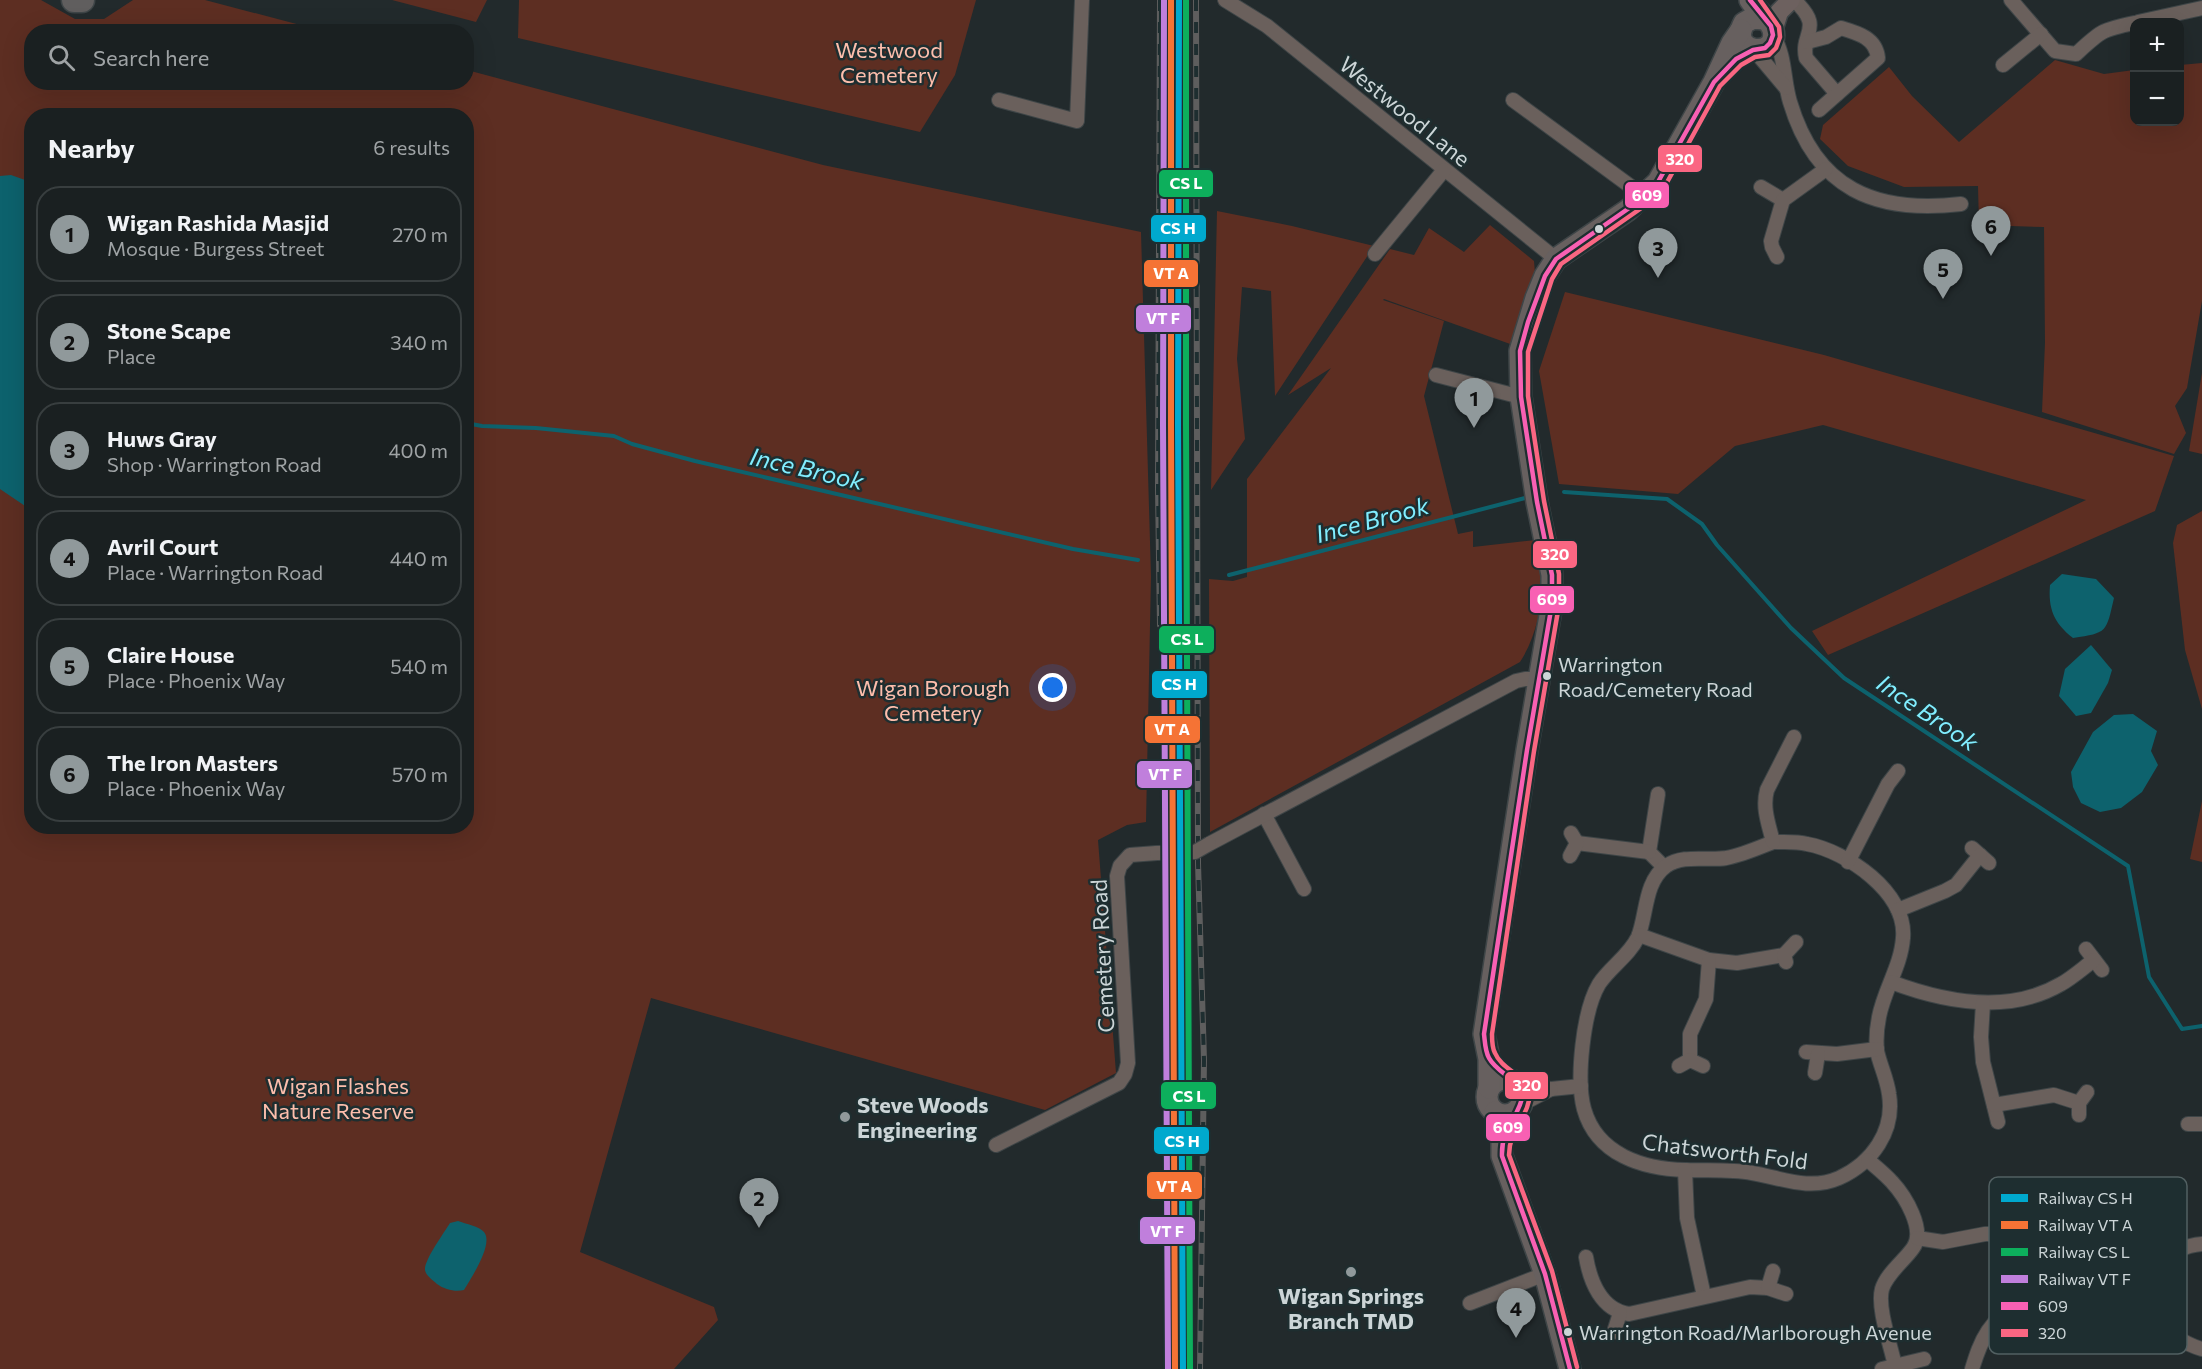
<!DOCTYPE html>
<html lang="en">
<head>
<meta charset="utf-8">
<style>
  :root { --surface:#1a2021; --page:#23282a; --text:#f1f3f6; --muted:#9fa3a5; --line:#383e3f; --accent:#90999b }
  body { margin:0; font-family:Commissioner,sans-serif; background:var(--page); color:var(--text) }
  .controls { position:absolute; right:18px; top:18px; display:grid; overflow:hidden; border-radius:12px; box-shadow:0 6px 24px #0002 }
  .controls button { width:54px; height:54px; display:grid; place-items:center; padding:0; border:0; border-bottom:2px solid var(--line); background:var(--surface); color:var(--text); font:30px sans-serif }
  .you { position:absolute; left:1053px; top:688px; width:21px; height:21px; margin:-15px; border:4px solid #fff; border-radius:50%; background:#1a73e8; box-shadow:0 0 0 9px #1a73e833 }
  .badge { display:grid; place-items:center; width:39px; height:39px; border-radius:50%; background:var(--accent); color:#111; font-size:20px; font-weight:700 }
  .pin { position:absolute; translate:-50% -50px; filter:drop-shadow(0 2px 3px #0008) }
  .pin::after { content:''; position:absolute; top:32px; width:21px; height:18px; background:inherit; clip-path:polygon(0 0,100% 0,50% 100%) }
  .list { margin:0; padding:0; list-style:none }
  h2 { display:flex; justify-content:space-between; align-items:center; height:78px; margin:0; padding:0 24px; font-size:26px }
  h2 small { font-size:20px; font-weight:400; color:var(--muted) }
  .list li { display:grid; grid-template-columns:39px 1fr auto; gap:18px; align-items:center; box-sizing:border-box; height:96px; margin:0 12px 12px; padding:0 12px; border:2px solid var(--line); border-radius:24px }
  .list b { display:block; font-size:22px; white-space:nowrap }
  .list p { margin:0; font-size:20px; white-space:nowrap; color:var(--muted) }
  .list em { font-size:20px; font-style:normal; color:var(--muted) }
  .icon { flex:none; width:33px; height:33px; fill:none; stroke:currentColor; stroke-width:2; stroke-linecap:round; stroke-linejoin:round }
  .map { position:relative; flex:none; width:2202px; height:1369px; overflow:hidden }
  .search { position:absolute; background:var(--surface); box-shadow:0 6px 24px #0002; left:24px; top:24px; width:450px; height:66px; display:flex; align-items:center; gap:15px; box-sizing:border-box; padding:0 21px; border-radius:24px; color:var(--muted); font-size:22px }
  .panel { position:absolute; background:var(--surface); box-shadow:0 6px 24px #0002; left:24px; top:108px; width:450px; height:726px; border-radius:24px }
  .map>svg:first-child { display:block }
  .green { fill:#5d2e22; fill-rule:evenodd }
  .water { fill:#0d626d }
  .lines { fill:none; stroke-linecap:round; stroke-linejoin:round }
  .stream { stroke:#0d626d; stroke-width:4 }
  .street-casing { stroke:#3e4547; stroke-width:16 }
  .secondary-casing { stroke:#3e4547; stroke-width:21 }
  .primary-casing { stroke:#3e4547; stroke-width:24 }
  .highway-casing { stroke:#3e4547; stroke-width:27 }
  .street { stroke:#6a605c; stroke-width:14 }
  .secondary { stroke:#6d615f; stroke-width:18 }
  .primary { stroke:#67605f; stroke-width:21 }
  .highway { stroke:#605e5e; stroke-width:24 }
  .rail-casing { stroke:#5e5e5e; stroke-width:6 }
  .rail { stroke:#1e2e30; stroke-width:4; stroke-dasharray:11; stroke-linecap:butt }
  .street-bridge-casing { stroke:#3e4547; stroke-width:16; stroke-linecap:butt }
  .street-bridge { stroke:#6a605c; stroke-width:14 }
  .bus-1-casing { stroke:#1e2e30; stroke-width:9 }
  .bus-2-casing { stroke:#1e2e30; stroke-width:9 }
  .bus-1 { stroke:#f860b3; stroke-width:4.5 }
  .bus-2 { stroke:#fa6682; stroke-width:4.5 }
  .rail-1-casing { stroke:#1e2e30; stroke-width:10 }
  .rail-2-casing { stroke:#1e2e30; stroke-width:10 }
  .rail-3-casing { stroke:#1e2e30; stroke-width:10 }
  .rail-4-casing { stroke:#1e2e30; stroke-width:10 }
  .rail-1 { stroke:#00a9ce; stroke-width:6 }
  .rail-2 { stroke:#f57335; stroke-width:6 }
  .rail-3 { stroke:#0daf5c; stroke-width:6 }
  .rail-4 { stroke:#c07fdc; stroke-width:6 }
  .bus-dot { fill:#ccd5d7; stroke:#1e2e30; stroke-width:2 }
  .poi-dot { fill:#90999b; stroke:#1e2e30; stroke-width:2 }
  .labels { text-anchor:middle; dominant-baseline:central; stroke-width:5; stroke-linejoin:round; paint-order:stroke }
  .bus-label { font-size:20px; fill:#ccd5d7; stroke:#1e2e30; text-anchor:start }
  .park-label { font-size:22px; fill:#fdbeac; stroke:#1e2e30 }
  .street-label { font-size:22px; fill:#ccd5d7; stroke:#1e2e30 }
  .poi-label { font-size:22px; font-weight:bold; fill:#ccd5d7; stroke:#1e2e30; text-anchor:start }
  .water-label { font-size:24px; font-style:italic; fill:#81eeff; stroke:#1e2e30 }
  .key { fill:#1e2e30; stroke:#526062; stroke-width:1.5 }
  .key-label { font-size:16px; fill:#ccd5d7 }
  .line-badge { stroke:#1e2e30; stroke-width:2 }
  .badge-label { font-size:16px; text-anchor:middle; font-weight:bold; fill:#fff }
</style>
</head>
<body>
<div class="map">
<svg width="2202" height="1369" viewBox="0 0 2202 1369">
  <rect width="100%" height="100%" fill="#222a2c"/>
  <g class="green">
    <path d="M 0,0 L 41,0 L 75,19 L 104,19 L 133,0 L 205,0 L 323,31 L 32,32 L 32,82 L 466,82 L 467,70 L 823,165 L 1141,232 L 1151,576 L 1146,822 L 1127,825 L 1098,840 L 1116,1073 L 1045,1110 L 651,998 L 580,1252 L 714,1307 L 718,1320 L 674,1369 L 0,1369 ZM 32,116 L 466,116 L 466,826 L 32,826 Z"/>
    <path d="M 392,0 L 487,0 L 476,22 Z"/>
    <path d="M 519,0 L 976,0 L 955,75 L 920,132 L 518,38 Z"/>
    <path d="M 2055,60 L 2104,74 L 2134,70 L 2134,122 L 2180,122 L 2180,65 L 2202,63 L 2202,301 L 2187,388 L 2175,406 L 2186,433 L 2174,454 L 2042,412 L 2045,343 L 2044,227 L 1979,225 L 1978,186 L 1904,187 L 1848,166 L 1820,139 L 1823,125 L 1889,67 L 1912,96 L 1959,142 Z"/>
    <path d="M 1217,211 L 1292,226 L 1374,246 L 1275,396 L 1271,291 L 1242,287 L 1237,359 L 1245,439 L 1211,490 Z"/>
    <path d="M 1490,225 L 1534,261 L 1536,286 L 1513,345 L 1384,299 L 1383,300 L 1444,321 L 1424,396 L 1458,534 L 1473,531 L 1473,547 L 1536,540 C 1538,553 1543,568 1542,582 C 1542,609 1535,639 1520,662 L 1210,832 L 1209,579 L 1233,581 L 1247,577 L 1247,479 L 1331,368 L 1288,395 L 1390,249 L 1414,255 L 1429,228 L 1464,252 Z"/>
    <path d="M 1565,292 L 1824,355 L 2174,456 L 2155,511 L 1828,655 L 1812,631 L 2086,500 L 1823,425 L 1735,446 L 1678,494 L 1559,484 L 1539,371 Z"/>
    <path d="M 2202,373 L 2202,454 L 2189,451 Z"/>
    <path d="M 2202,511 L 2202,709 L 2185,650 L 2173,543 L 2177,525 Z"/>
    <path d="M 2202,801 L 2202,862 L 2190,859 Z"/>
  </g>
  <g class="water">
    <path d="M 11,175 L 25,180 L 25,207 L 31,215 L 31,510 L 0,489 L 0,176 Z"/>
    <path d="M 2062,574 L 2096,579 L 2114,598 C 2106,632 2108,633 2073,638 C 2054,623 2048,609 2050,585 Z"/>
    <path d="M 2091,645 L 2112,670 L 2108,683 L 2091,713 L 2076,716 L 2059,696 L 2065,669 Z"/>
    <path d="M 2133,714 L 2157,731 L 2151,751 L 2158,765 L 2142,792 L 2121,808 L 2100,812 L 2081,803 L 2073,787 L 2071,772 L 2093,732 L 2114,715 Z"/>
    <path d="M 458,1221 C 466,1224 479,1226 484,1232 C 494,1244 471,1278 464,1290 C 456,1292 445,1290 437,1284 C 433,1280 426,1276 425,1270 C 424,1260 444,1233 450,1223 Z"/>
  </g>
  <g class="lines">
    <g class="stream">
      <path d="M 466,423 L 482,426 L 536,428 L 614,436 L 632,444 L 695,461 L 1073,549 L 1138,560"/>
      <path d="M 1564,492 L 1667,499 L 1702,524 L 1717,545 L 1791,628 L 1844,678 L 2128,866 L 2149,977 L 2182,1029 L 2202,1026"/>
      <path d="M 1229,575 L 1525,498"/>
    </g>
    <g class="street-casing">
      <g id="street">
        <path d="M 1225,0 L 1267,26 L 1556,259"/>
        <path d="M 1794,0 C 1825,29 1800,32 1806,58 L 1837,94"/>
        <path d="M 2011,0 L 2055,51 L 2076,54 C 2101,31 2101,30 2134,23"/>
        <path d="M 2138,22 L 2202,8"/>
        <path d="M 1773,35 C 1786,57 1783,79 1790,102 C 1816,189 1875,214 1961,204"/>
        <path d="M 1807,42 L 1826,37 L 1841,28 C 1858,33 1876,38 1878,58 L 1819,110"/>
        <path d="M 1754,50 L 1786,88"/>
        <path d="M 2003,65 L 2041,34"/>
        <path d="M 999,100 L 1077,121 L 1082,0"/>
        <path d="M 1513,100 L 1645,197"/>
        <path d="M 1761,187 L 1783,200"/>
        <path d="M 1375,254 L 1444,170"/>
        <path d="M 1777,257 L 1772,247 L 1771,241 L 1783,200 L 1826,169"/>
        <path d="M 1436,375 L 1521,397"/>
        <path d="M 1658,794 L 1649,852 L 1664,867"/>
        <path d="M 1264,814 L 1304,889"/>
        <path d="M 1773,842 C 1785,842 1796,841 1807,844 C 1846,851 1907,892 1903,938 C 1901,966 1884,990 1879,1017 C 1877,1027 1876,1041 1877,1051 C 1880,1065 1887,1079 1889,1094 C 1895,1131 1872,1163 1839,1178 C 1809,1191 1782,1178 1752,1173 C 1730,1169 1708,1171 1686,1170 C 1643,1169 1597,1155 1584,1109 C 1576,1079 1583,1011 1599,984 C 1610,967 1629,956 1638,937 C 1647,915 1644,882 1666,866 C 1684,854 1706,861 1726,858 C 1742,855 1758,848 1773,842 Z"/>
        <path d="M 1773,842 C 1769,825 1762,808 1767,790 L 1794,737"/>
        <path d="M 1577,843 L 1649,852"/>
        <path d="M 1209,844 L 1516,681 L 1525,679 L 1539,679"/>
        <path d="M 1972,848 L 1989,863"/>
        <path d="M 1570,856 L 1577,843 L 1571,833"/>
        <path d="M 1848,862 L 1888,784 L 1898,771"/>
        <path d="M 1898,910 L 1945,891 L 1956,885 L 1980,855"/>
        <path d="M 1639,935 L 1709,960 L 1737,963 L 1784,955"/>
        <path d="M 2086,949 L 2102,970"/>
        <path d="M 1786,962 L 1784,955 L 1796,942"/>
        <path d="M 1891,982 C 1944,1002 2008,1015 2061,984 C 2072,978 2083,968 2094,960"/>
        <path d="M 1983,1003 L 1981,1037 L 1983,1062 L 1998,1122"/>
        <path d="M 1806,1052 L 1837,1054 L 1877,1049"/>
        <path d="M 1690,1060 L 1690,1034 L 1706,999 L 1709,960"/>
        <path d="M 1679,1066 L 1690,1060 L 1703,1066"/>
        <path d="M 1815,1073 L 1818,1054"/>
        <path d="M 1518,1085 L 1551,1089 L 1581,1086"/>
        <path d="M 1522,1104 L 1551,1089"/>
        <path d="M 1994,1105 L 2054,1095 L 2079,1103"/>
        <path d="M 2079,1115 L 2079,1103 L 2087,1092"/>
        <path d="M 2188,1124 L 2202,1124"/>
        <path d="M 996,1145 L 1119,1083 L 1125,1074 L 1128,1063 L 1117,876 L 1120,866 L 1130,855 L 1157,853"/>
        <path d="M 1868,1160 C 1876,1167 1885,1174 1892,1182 C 1905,1196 1926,1230 1913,1248 C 1904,1261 1887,1273 1882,1289 C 1877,1308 1891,1346 1895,1366"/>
        <path d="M 1685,1170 L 1687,1218 L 1704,1296"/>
        <path d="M 2024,1217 L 2027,1234"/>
        <path d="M 1917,1238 L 1943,1242 L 1985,1234 L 2050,1234"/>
        <path d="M 1586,1257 C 1590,1281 1601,1310 1629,1314 L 1750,1287 L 1768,1288 L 1786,1294"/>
        <path d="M 1768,1288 L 1773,1271"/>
        <path d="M 1470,1303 L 1545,1274"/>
        <path d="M 2132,1304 C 2149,1275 2165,1247 2202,1244"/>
        <path d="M 1614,1332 L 1620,1313"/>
        <path d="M 1882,1369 L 1924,1359"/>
        <path d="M 1972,1369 C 1976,1356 1980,1343 1988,1331 C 2017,1289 2076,1273 2122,1297 C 2151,1313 2170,1340 2202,1349"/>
      </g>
    </g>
    <g class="secondary-casing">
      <path id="secondary" d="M 1773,31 L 1779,12 L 1791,0"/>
    </g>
    <g class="primary-casing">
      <g id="primary">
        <path d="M 1750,0 C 1755,8 1771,22 1773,30 C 1780,59 1727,55 1744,23 L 1753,18 L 1764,19"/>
        <circle cx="1505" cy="1097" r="18"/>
        <path d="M 1489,1088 L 1489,1059 L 1484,1034 L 1527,750 L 1552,604 L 1552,575 L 1537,502 L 1521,397 L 1520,351 L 1536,298 L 1545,276 L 1556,259 L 1628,210 L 1658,182 L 1714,82 L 1732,43 L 1741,30"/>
        <path d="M 1495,1112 L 1502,1139 L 1502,1156 L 1545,1274 L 1570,1369"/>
      </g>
    </g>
    <g class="highway-casing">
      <path id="highway" d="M 74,0 L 82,0"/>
    </g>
    <use href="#street" class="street"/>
    <use href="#secondary" class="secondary"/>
    <use href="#primary" class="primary"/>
    <use href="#highway" class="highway"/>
    <g class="rail-casing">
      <g id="rail">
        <path d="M 1160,0 L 1158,489 L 1160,625"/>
        <path d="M 1196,0 L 1198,863 L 1204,1060 L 1200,1369"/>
      </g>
    </g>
    <use href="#rail" class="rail"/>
    <g class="street-bridge-casing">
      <path id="street-bridge" d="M 1157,853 L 1195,852 L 1209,844"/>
    </g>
    <use href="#street-bridge" class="street-bridge"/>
    <g class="bus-1-casing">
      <path id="bus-1" d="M 1570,1369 L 1545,1274 L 1502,1156 C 1501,1126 1519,1119 1523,1094 C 1517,1078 1497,1073 1489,1058 C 1485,1051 1485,1042 1484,1034 L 1527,750 L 1552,604 L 1552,575 L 1537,502 L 1521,397 L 1520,351 L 1528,322 L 1545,276 L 1556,259 L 1645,197 L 1658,182 L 1714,82 L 1736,59 L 1753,50 L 1765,48 L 1770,43 L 1773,35 L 1771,26 L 1750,0"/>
    </g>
    <g class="bus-2-casing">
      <path id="bus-2" d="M 1577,1367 L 1552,1271 L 1509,1155 C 1509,1128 1530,1116 1530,1092 C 1524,1074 1502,1070 1495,1053 C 1492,1048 1492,1040 1492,1034 L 1534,751 L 1559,605 L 1559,574 L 1544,501 L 1528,396 L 1528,352 L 1552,279 L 1561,264 L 1650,202 L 1665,186 L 1720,86 L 1741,65 L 1755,57 L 1769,55 L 1776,48 L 1780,37 L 1779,27 L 1760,0"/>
    </g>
    <use href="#bus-1" class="bus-1"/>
    <use href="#bus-2" class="bus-2"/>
    <g class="rail-1-casing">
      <path id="rail-1" d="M 1179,0 L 1178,425 L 1183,1369"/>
    </g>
    <g class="rail-2-casing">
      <path id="rail-2" d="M 1171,0 L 1171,425 L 1175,1369"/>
    </g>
    <g class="rail-3-casing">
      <path id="rail-3" d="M 1186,0 L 1186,425 L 1190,1369"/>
    </g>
    <g class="rail-4-casing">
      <path id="rail-4" d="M 1164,0 L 1163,425 L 1168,1369"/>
    </g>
    <use href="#rail-1" class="rail-1"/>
    <use href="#rail-2" class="rail-2"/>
    <use href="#rail-3" class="rail-3"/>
    <use href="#rail-4" class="rail-4"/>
  </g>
  <g class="bus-dot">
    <circle cx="1599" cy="229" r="5"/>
    <circle cx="1547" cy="676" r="5"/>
    <circle cx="1568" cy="1332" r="5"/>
  </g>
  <g class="poi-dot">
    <circle cx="845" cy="1117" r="6"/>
    <circle cx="1351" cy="1272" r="6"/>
  </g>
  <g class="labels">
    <g class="bus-label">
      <text x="1558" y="664">Warrington<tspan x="1558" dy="25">Road/Cemetery Road</tspan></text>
      <text x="1579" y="1332">Warrington Road/Marlborough Avenue</text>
    </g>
    <g class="park-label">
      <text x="889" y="49">Westwood<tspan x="889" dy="25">Cemetery</tspan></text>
      <text x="933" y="687">Wigan Borough<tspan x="933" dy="25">Cemetery</tspan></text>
      <text x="338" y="1085">Wigan Flashes<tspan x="338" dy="25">Nature Reserve</tspan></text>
    </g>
    <g class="street-label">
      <text transform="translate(1405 111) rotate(39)">Westwood Lane</text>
      <text transform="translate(1102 956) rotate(-93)">Cemetery Road</text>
      <text transform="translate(1725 1151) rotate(7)">Chatsworth Fold</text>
    </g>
    <g class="poi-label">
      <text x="857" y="1104">Steve Woods<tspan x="857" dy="25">Engineering</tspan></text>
      <text x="1351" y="1295" text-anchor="middle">Wigan Springs<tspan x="1351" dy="25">Branch TMD</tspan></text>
    </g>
    <g class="water-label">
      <text transform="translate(807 468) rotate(13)">Ince Brook</text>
      <text transform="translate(1372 519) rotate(-15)">Ince Brook</text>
      <text transform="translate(1928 712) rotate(34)">Ince Brook</text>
    </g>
  </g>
  <rect x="1989" y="1177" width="198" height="177" rx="9" class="key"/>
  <rect x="2001" y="1194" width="27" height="8" fill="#00a9ce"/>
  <rect x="2001" y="1221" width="27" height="8" fill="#f57335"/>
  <rect x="2001" y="1248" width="27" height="8" fill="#0daf5c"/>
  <rect x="2001" y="1275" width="27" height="8" fill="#c07fdc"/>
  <rect x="2001" y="1302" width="27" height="8" fill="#f860b3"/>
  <rect x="2001" y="1329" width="27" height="8" fill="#fa6682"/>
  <g class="key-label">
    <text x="2038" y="1204">Railway CS H</text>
    <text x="2038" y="1231">Railway VT A</text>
    <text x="2038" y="1258">Railway CS L</text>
    <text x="2038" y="1285">Railway VT F</text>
    <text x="2038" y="1312">609</text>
    <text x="2038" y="1339">320</text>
  </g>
  <g class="line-badge">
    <rect x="1657" y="144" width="46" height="29" rx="6" fill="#fa6682"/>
    <rect x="1158" y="169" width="56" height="29" rx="6" fill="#0daf5c"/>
    <rect x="1624" y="181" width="46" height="28" rx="6" fill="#f860b3"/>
    <rect x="1150" y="214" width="57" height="29" rx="6" fill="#00a9ce"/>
    <rect x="1143" y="259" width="56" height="29" rx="6" fill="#f57335"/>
    <rect x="1135" y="304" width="57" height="29" rx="6" fill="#c07fdc"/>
    <rect x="1532" y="540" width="46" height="29" rx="6" fill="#fa6682"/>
    <rect x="1529" y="585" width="46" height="29" rx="6" fill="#f860b3"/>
    <rect x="1158" y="625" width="57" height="29" rx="6" fill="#0daf5c"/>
    <rect x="1151" y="670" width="57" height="29" rx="6" fill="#00a9ce"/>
    <rect x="1144" y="715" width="57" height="29" rx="6" fill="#f57335"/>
    <rect x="1136" y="760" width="57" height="29" rx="6" fill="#c07fdc"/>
    <rect x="1504" y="1071" width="45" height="29" rx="6" fill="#fa6682"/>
    <rect x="1160" y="1081" width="57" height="29" rx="6" fill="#0daf5c"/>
    <rect x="1485" y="1113" width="46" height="29" rx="6" fill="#f860b3"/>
    <rect x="1153" y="1126" width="57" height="29" rx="6" fill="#00a9ce"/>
    <rect x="1146" y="1171" width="57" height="29" rx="6" fill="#f57335"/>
    <rect x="1139" y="1216" width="57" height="29" rx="6" fill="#c07fdc"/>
  </g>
  <g class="badge-label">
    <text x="1680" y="165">320</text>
    <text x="1186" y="189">CS L</text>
    <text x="1647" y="201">609</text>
    <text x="1178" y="234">CS H</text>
    <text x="1171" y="279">VT A</text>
    <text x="1163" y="324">VT F</text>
    <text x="1555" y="560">320</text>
    <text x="1552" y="605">609</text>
    <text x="1187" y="645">CS L</text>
    <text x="1179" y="690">CS H</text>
    <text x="1172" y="735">VT A</text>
    <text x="1165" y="780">VT F</text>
    <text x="1527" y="1091">320</text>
    <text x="1189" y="1102">CS L</text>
    <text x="1508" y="1133">609</text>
    <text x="1182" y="1147">CS H</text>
    <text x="1174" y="1192">VT A</text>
    <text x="1167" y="1237">VT F</text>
  </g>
</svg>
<div class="controls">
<button>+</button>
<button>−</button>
</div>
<div class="you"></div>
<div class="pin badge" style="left:1474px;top:428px">1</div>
<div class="pin badge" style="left:759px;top:1228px">2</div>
<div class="pin badge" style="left:1658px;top:278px">3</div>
<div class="pin badge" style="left:1516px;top:1338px">4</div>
<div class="pin badge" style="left:1943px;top:299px">5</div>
<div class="pin badge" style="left:1991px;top:256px">6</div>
<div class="search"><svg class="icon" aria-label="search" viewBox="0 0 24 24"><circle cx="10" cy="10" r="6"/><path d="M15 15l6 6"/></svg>Search here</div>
<section class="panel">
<h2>Nearby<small>6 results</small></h2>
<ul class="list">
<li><span class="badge">1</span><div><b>Wigan Rashida Masjid</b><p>Mosque · Burgess Street</p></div><em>270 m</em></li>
<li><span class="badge">2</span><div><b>Stone Scape</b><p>Place</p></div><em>340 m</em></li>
<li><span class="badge">3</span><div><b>Huws Gray</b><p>Shop · Warrington Road</p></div><em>400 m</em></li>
<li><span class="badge">4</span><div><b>Avril Court</b><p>Place · Warrington Road</p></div><em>440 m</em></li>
<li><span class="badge">5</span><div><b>Claire House</b><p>Place · Phoenix Way</p></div><em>540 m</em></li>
<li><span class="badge">6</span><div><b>The Iron Masters</b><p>Place · Phoenix Way</p></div><em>570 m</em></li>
</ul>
</section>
</div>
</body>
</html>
